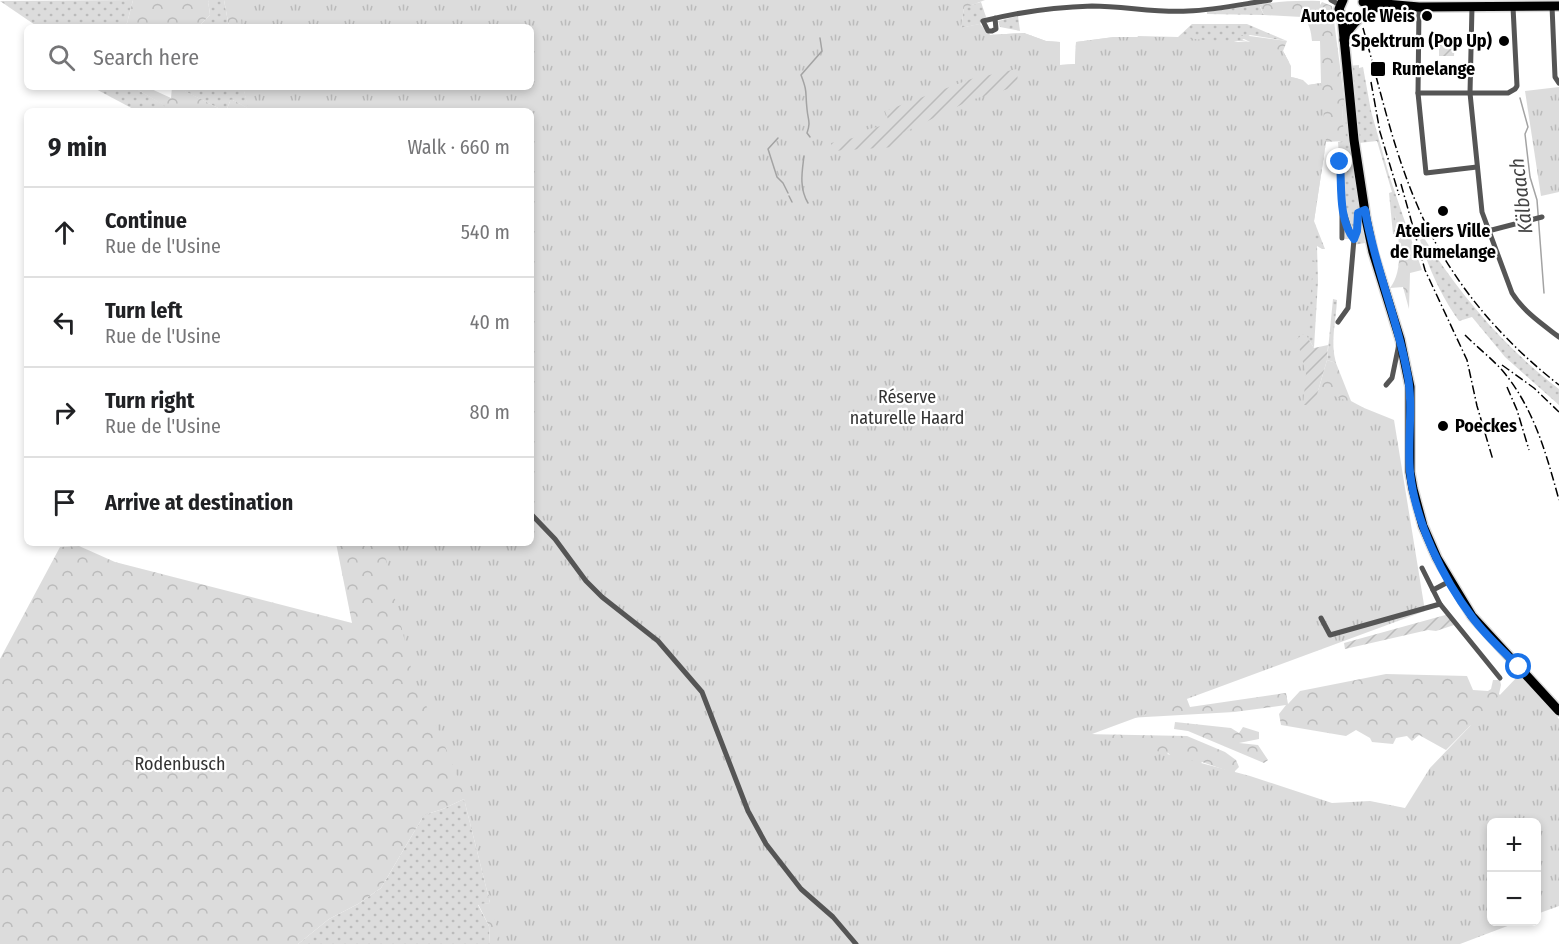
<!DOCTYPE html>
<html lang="en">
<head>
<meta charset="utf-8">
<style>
  :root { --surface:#fff; --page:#f2f2f2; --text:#202124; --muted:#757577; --line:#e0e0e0 }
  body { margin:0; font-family:"Fira Sans Condensed",sans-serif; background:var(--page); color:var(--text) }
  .controls { position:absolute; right:18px; bottom:18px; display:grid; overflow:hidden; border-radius:9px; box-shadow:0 3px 9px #0003 }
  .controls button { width:54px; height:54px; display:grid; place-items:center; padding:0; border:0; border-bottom:2px solid var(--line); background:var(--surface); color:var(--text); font:30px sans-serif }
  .stop { position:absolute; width:18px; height:18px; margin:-14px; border:4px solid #1a73e8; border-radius:50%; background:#fff }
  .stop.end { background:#1a73e8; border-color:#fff; box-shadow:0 2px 6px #0008 }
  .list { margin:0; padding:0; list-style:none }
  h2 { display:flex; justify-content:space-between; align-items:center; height:78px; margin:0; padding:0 24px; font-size:26px }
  h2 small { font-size:20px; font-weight:400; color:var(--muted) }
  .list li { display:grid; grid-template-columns:39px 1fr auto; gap:18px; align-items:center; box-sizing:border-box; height:90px; padding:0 24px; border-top:2px solid var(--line) }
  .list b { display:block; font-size:22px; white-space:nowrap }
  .list p { margin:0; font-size:20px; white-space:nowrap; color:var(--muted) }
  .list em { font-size:20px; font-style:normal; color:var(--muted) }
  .icon { flex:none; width:33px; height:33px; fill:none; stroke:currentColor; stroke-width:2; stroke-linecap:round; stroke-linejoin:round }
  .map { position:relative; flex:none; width:1559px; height:944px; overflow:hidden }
  .search { position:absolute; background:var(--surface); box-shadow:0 3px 9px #0003; left:24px; top:24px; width:510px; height:66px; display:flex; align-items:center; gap:15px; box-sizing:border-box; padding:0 21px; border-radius:9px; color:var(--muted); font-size:22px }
  .panel { position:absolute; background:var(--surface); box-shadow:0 3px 9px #0003; left:24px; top:108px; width:510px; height:438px; border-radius:9px }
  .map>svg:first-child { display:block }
  .grass { fill:url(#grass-dots) }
  .forest { fill:url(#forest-crowns) }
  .park { fill:url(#park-tufts) }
  .garden { fill:url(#garden-furrows) }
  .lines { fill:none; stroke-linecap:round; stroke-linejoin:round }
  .stream { stroke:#a3a3a3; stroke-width:1.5 }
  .primary-casing { stroke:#dbdbdb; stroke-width:12 }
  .minor { stroke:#555; stroke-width:5 }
  .primary { stroke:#000; stroke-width:9 }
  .rail { stroke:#000; stroke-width:1.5; stroke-dasharray:9 3 1.5 3; stroke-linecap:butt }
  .route { stroke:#1a73e8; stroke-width:8 }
  .poi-dot { fill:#000; stroke:#fff; stroke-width:2 }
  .labels { text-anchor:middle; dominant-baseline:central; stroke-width:4.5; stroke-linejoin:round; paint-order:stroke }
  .poi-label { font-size:18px; font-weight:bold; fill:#000; stroke:#fff; text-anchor:end }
  .park-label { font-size:18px; fill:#333; stroke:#fff }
  .water-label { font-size:20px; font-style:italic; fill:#444; stroke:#fff }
</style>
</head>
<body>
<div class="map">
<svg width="1559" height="944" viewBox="0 0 1559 944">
  <defs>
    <pattern id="grass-dots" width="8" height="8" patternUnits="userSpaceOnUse" patternTransform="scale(1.5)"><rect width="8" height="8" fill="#dcdcdc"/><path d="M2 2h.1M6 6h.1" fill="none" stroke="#bbb" stroke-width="1.8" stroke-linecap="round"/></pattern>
    <pattern id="forest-crowns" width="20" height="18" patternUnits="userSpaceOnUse" patternTransform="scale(1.5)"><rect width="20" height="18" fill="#dcdcdc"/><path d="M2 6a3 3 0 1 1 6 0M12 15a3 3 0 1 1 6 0" fill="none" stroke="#bbb"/></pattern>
    <pattern id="park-tufts" width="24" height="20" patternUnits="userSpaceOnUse" patternTransform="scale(1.5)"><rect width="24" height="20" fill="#dcdcdc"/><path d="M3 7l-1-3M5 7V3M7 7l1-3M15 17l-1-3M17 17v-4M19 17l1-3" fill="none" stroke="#bbb"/></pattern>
    <pattern id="garden-furrows" width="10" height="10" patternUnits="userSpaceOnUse" patternTransform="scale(1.5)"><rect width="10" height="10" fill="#dcdcdc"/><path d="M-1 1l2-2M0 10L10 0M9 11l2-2" fill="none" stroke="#bbb"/></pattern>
  </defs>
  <rect width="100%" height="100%" fill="#fff"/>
  <g class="grass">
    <path d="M 133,0 L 126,27 L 38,27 L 0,1 Z"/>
    <path d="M 208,0 L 224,0 L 229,27 L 198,27 L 210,15 Z"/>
    <path d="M 981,2 L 986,17 L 980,24 L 961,28 L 964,7 Z"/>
    <path d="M 1263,4 L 1260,7 L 1264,15 L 1207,14 L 1207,12 Z"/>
    <path d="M 1018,16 L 1020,31 L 1000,27 L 998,21 Z"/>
    <path d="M 1192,24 L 1247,24 L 1287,41 L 1250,35 L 1242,40 L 1250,42 L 1238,41 L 1118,69 L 1138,36 L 1178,37 Z"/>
    <path d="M 1359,65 L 1359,68 L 1363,67 L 1371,111 L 1389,175 L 1403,216 L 1395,216 L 1398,234 L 1393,234 L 1389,193 L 1392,192 L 1377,141 L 1359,143 L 1355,98 L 1347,66 Z"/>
    <path d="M 92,87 L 133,87 L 166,106 L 163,111 L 137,111 Z"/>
    <path d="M 184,87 L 243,87 L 249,109 L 231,99 L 226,111 L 224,111 L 182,90 Z"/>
    <path d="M 1342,104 L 1345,104 L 1365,243 L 1353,245 L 1354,239 L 1345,239 L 1338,142 L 1343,141 Z"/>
    <path d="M 1326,142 L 1314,221 L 1325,249 L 1322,249 L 1317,246 L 1318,281 L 1314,348 L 1305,333 L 1308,237 Z"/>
    <path d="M 1424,238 C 1461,296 1504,347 1559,389 L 1559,405 L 1505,357 L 1472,317 L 1459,321 C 1441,296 1429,269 1420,240 Z"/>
    <path d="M 1333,299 L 1337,300 C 1336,322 1330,341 1336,363 L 1327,360 Z"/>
    <path d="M 464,799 L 490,903 L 478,905 L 489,926 L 490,944 L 298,944 L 329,919 L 358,904 L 381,888 L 424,815 L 443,809 Z"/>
  </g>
  <g class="forest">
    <path d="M 133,0 L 208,0 L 210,15 L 198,27 L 126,27 Z"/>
    <path d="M 224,0 L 985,0 L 964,8 L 961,28 L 980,24 L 990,35 L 1024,33 L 1046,41 L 1060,42 L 1060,65 L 1075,64 L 1076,42 L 1114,37 L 1115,45 L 1250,42 L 1240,37 L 1242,35 L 1287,41 L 1283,51 L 1289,62 L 1278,77 C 1290,77 1299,76 1308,85 L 1321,83 L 1320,41 L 1312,41 C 1311,32 1310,23 1302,17 L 1264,15 L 1260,6 L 1263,4 C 1281,1 1301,0 1320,1 L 1320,5 L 1322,2 L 1332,6 L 1345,104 L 1342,105 L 1344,141 L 1326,142 L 1316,147 L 1308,237 L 1317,245 L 1309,296 L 1297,339 L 1314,405 L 1327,360 L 1336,363 L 1351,401 L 1364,408 L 1168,507 L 1000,944 L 490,944 L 489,926 L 478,904 L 490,903 L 464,799 L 443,809 L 424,815 L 381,888 L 358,904 L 329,919 L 298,944 L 0,944 L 0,659 L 60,547 L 79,546 L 115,562 L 352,623 L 336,543 L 531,543 L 531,111 L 226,111 L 231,99 L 248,108 L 243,87 L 531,87 L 531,27 L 229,27 Z"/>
    <path d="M 133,87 L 147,87 L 171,98 L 172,87 L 183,87 L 183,90 L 224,111 L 163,111 L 165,106 Z"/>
    <path d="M 1395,216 L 1403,216 L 1422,270 L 1410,273 L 1409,309 L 1403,287 L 1390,288 C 1404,270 1399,238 1395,216 Z"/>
    <path d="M 1386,674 L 1467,676 L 1473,690 L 1488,691 L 1491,689 L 1493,680 L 1500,680 L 1501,685 L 1499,694 L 1504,699 L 1480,721 L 1470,726 L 1446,750 L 1419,735 L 1412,741 L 1407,736 L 1396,738 L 1393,744 L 1372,742 L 1370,738 L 1356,730 L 1346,736 L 1281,725 L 1279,714 L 1286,705 L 1234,712 L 1128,718 L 1083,734 L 1187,736 L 1225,752 L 1236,760 L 1239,767 L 1235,771 L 1233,793 L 1228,771 L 1202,762 L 1197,769 L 1186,769 L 1168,753 L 1162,762 L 885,736 L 1180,681 L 1190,707 L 1286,693 L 1288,704 L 1300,691 Z"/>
    <path d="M 1175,722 L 1231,728 L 1239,733 L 1243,727 L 1259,732 L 1259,739 L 1239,743 L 1258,745 L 1268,760 L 1264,763 L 1188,731 L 1174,729 Z"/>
  </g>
  <g class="park">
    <path d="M 239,0 L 964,0 L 961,28 L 980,24 L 990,35 L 1024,33 L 1046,41 L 1060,42 L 1060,65 L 1075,64 L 1076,42 L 1114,37 L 1178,37 L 1221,42 L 1250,42 L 1283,51 L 1291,66 L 1291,77 L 1303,80 L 1308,85 L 1321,83 L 1326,142 L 1314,221 L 1307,385 L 1394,420 L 1425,611 L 1092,734 L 1250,776 L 1332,803 L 1370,801 L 1405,808 L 1430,768 L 1519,675 L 1543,699 L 1559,719 L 1559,906 L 1537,914 L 1536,822 L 1492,822 L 1492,922 L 1518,922 L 1460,944 L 501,944 L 462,789 L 441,736 L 419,691 L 411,668 L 382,543 L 531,543 L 531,111 L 256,111 L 249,87 L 531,87 L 531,27 L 242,27 Z"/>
    <path d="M 1559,87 L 1559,192 L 1541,196 L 1525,91 Z"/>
  </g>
  <g class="garden">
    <path d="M 1445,37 L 1455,37 L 1454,56 L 1439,56 L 1439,45 L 1445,45 Z"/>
    <path d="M 1017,69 L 1018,86 L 971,100 L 903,133 L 895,147 L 832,151 L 831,143 L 866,135 L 865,130 L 881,126 L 888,119 L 885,111 L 971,79 Z"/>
    <path d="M 1305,333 L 1314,348 L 1328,345 L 1327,360 L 1314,405 L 1303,405 L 1306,374 L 1297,339 Z"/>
    <path d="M 1449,614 L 1457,624 L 1436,631 L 1428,630 L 1345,649 L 1344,643 Z"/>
  </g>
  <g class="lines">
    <g class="stream">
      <path d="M 1520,98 L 1528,127 L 1525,134 L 1530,177 L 1537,200 L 1544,293"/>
      <path d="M 810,137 L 807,133 C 811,121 808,121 807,109 C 805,92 808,93 801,75 L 822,51 L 820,38"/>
      <path d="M 778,138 L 768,149 L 777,177 L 783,183 L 788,193"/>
      <path d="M 804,156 C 802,172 799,188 808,203"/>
      <path d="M 789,196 L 792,202"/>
    </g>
    <g class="primary-casing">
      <g id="primary">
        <path d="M 1343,0 L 1339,9 L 1342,17 L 1354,140 L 1366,219 L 1373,252 L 1400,339 L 1410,387 L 1410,472 L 1413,489 L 1423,526 L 1437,558 L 1472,616 L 1559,711"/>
        <path d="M 1363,2 L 1419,7 L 1559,6"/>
        <path d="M 1344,40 C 1350,23 1366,11 1382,5"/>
      </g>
    </g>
    <g class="minor">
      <path d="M 1331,0 L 1340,5"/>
      <path d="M 1552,6 L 1555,77 L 1559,83"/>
      <path d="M 1419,7 L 1418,93 L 1426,173 L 1477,167"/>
      <path d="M 1472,7 L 1470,93 L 1482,212 L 1512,293 C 1524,312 1542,324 1559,337"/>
      <path d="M 995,18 L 996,29 L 992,31 L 988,31 L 983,21 C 1019,12 1055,7 1092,6 C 1124,6 1156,13 1188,11 C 1215,10 1243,4 1270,0"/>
      <path d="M 1418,93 L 1508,93 L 1515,89 L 1517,86 L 1513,7"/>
      <path d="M 1340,162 L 1342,206"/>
      <path d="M 1488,231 L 1542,217"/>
      <path d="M 1342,238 L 1342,206 L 1351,234 L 1354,239 L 1357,231 L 1358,213 L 1364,210"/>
      <path d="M 1338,322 L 1348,308 L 1354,239"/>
      <path d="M 1386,385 L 1392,378 L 1399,344"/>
      <path d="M 531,514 L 555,539 L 586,581 L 602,597 L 658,641 L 702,692 L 748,811 L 766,844 L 801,889 L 833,917 L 856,944"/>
      <path d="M 1422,568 L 1440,604 L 1500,678"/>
      <path d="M 1433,590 L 1450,581"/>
      <path d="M 1321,618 L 1330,635 L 1440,604"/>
    </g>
    <use href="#primary" class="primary"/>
    <g class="rail">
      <path d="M 1363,28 C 1380,88 1393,150 1418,207 C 1449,279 1498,337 1559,385"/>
      <path d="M 1371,82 L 1380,132 L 1399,195"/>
      <path d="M 1401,184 L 1425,270 L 1467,360 L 1477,406 L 1493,460"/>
      <path d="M 1465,335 C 1477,347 1491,358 1502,370 C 1534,408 1546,453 1559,500"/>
      <path d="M 1502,365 L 1534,388 L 1559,412"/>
      <path d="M 1507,387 L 1517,410 L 1529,450"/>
    </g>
  </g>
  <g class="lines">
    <path class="route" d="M 1340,162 C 1342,186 1338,219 1354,239 L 1357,231 L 1358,213 L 1365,210 C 1374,265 1397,317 1407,372 C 1414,405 1407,439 1410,472 C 1415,521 1443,579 1472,617 C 1486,636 1503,651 1519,667"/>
  </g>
  <g class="poi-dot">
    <circle cx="1427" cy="16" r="6"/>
    <circle cx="1504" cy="41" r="6"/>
    <rect x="1370" y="61" width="16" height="16" rx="3"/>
    <circle cx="1443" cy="211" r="6"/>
    <circle cx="1443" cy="426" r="6"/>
  </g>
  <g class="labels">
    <g class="poi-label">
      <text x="1415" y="16">Autoecole Weis</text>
      <text x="1492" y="41">Spektrum (Pop Up)</text>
      <text x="1392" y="69" text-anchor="start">Rumelange</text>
      <text x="1443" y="231" text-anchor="middle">Ateliers Ville<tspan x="1443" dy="21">de Rumelange</tspan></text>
      <text x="1455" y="426" text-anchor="start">Poeckes</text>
    </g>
    <g class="park-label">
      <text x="907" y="397">Réserve<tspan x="907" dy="21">naturelle Haard</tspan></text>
      <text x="180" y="764">Rodenbusch</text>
    </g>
    <g class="water-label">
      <text transform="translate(1521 196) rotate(-97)">Kälbaach</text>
    </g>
  </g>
</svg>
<div class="controls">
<button>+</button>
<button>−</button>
</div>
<div class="stop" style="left:1519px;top:667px"></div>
<div class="stop end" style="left:1340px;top:162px"></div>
<div class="search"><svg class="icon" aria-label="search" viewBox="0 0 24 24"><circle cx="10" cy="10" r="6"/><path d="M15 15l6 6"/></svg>Search here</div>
<section class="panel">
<h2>9 min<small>Walk · 660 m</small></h2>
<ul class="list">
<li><svg class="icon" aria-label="ahead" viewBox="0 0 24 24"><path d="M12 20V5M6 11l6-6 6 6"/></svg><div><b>Continue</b><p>Rue de l'Usine</p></div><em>540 m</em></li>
<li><svg class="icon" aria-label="left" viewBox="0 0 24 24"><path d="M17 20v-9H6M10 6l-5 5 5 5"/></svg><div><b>Turn left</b><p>Rue de l'Usine</p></div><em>40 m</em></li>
<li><svg class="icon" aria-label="right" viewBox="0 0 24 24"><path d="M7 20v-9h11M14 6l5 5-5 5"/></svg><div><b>Turn right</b><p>Rue de l'Usine</p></div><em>80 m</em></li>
<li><svg class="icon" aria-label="arrive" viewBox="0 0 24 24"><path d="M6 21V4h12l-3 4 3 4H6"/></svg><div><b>Arrive at destination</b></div></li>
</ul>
</section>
</div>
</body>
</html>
